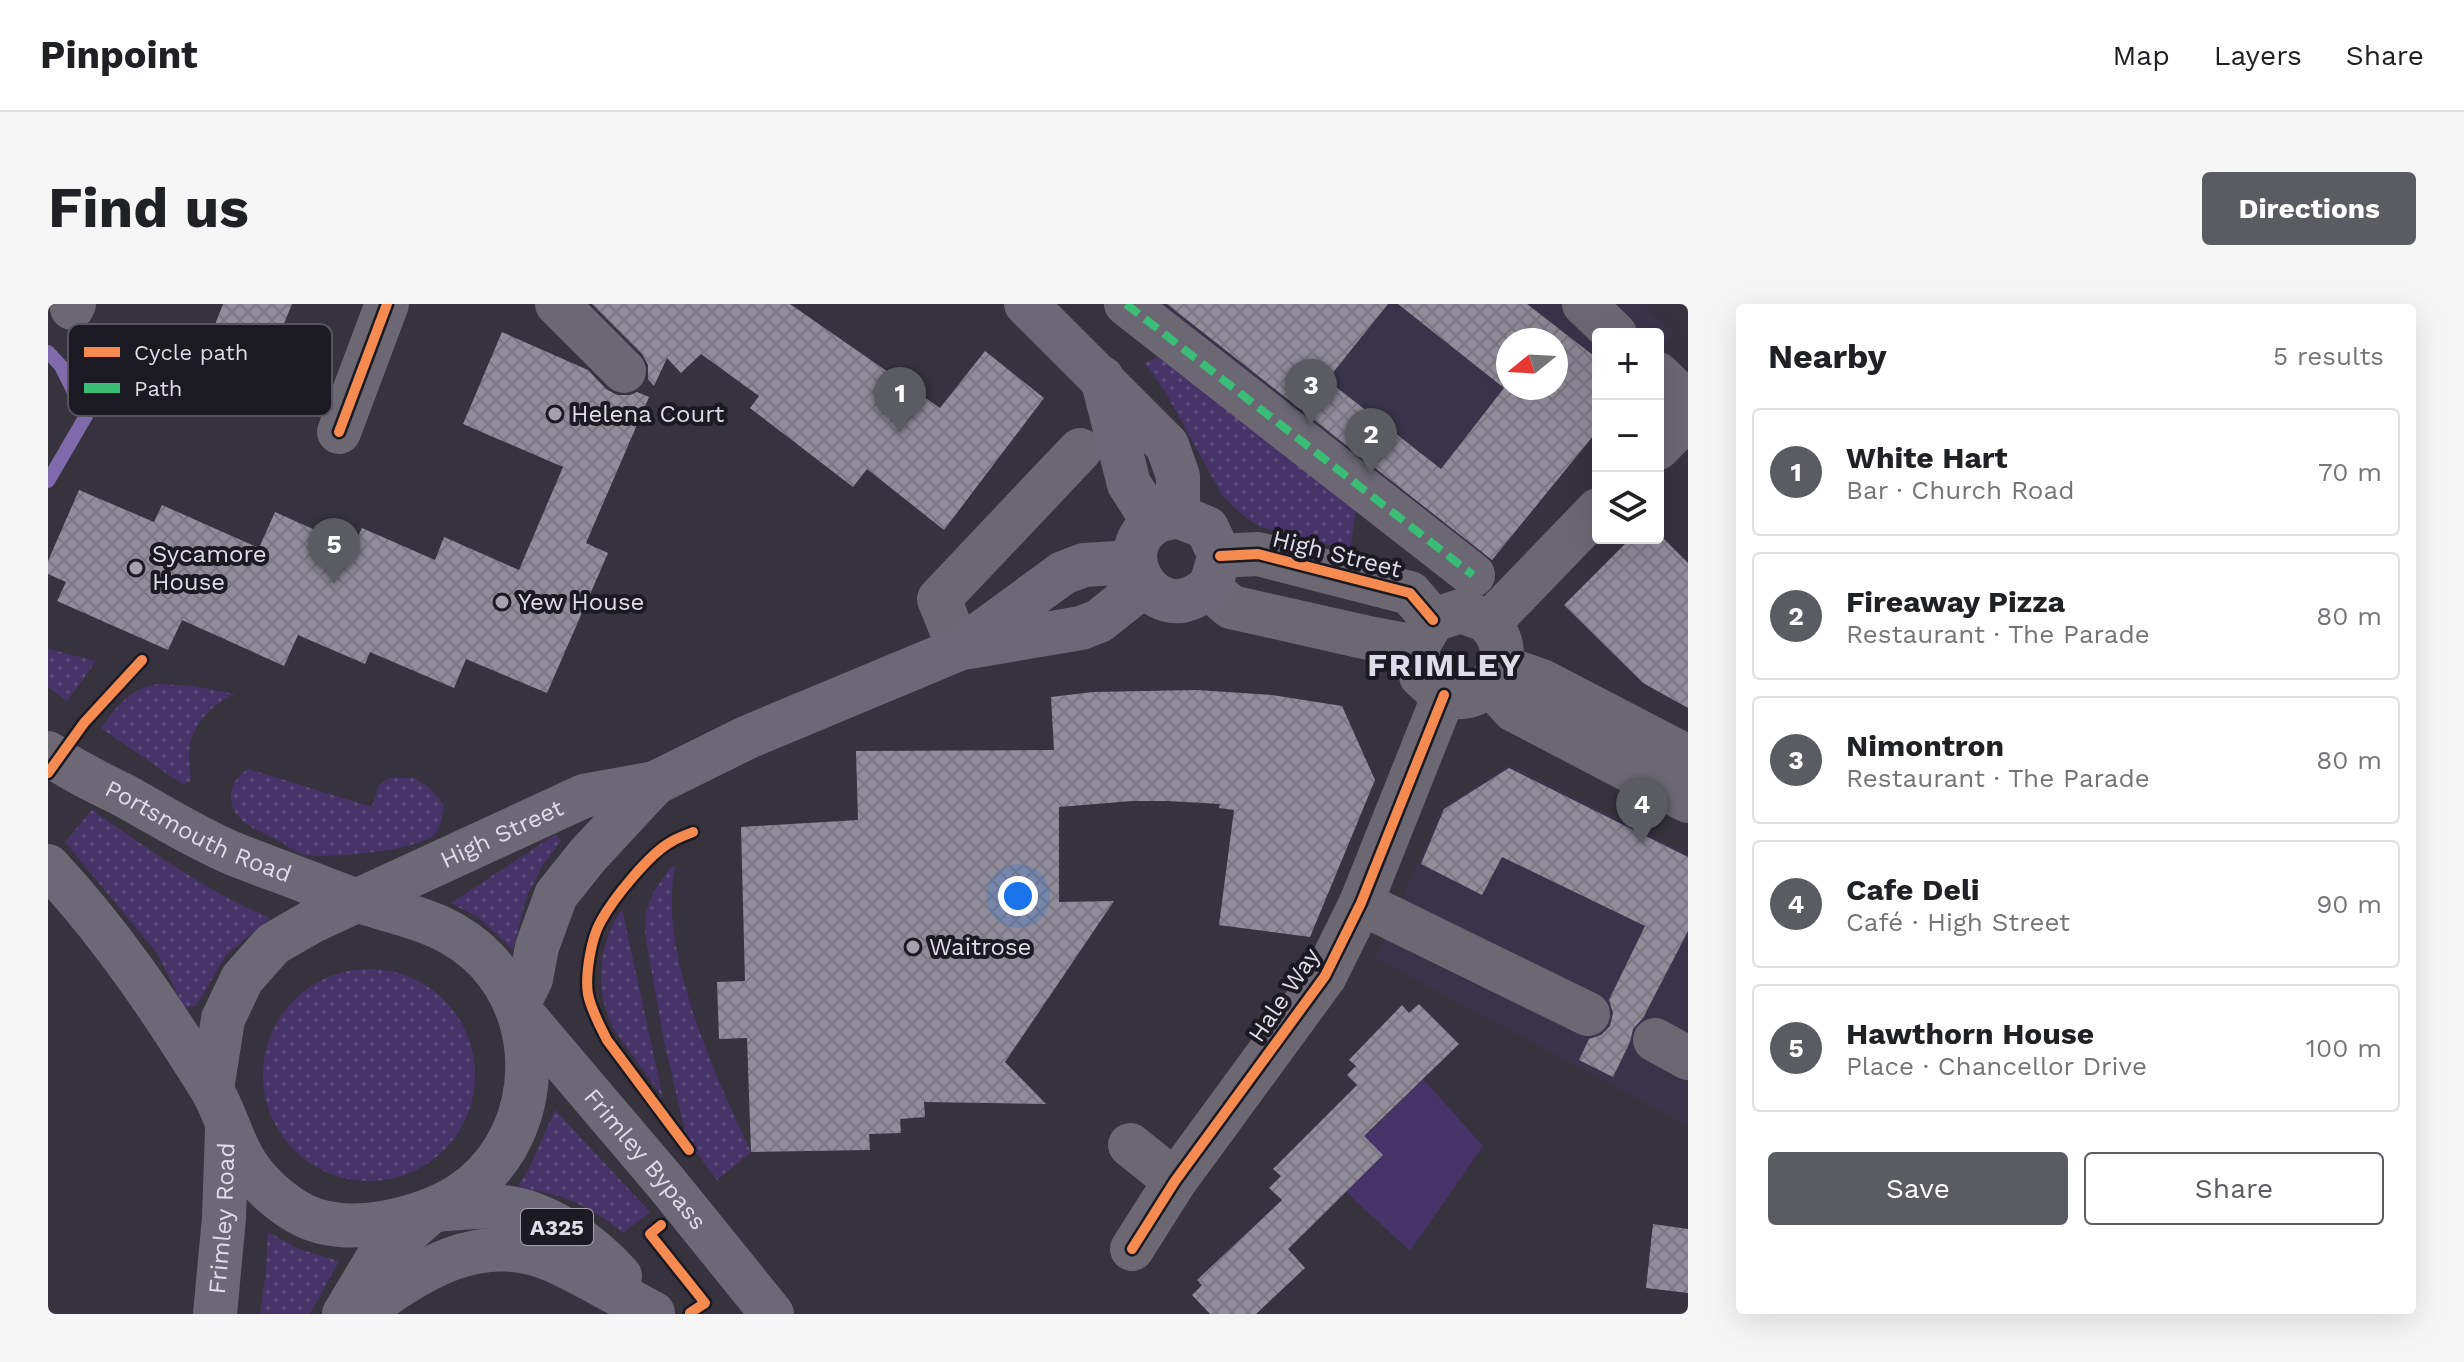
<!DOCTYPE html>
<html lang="en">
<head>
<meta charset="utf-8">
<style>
  :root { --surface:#fff; --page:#f6f6f6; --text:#202124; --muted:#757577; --line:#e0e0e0; --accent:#5b5b62 }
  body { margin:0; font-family:"Work Sans",sans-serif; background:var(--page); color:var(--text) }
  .controls { position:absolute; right:24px; top:24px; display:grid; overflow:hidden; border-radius:8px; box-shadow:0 8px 32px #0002 }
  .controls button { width:72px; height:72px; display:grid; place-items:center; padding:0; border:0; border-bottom:2px solid var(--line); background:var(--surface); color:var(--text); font:40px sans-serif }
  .compass { position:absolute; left:1448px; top:24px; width:72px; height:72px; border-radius:50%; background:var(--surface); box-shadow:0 8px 32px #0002; rotate:252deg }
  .you { position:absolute; left:970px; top:592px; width:28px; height:28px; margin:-20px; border:6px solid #fff; border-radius:50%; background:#1a73e8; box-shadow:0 0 0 12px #1a73e833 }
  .badge { display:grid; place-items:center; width:52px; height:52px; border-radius:50%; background:var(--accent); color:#fff; font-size:26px; font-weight:700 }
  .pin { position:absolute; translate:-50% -66px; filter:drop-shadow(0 2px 4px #0008) }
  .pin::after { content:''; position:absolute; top:42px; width:28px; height:24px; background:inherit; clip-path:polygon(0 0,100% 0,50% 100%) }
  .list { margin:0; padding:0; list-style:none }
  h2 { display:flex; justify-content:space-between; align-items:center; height:104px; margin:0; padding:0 32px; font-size:34px }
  h2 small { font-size:26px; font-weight:400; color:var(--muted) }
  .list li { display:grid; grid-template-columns:52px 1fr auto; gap:24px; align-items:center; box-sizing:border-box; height:128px; margin:0 16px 16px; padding:0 16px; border:2px solid var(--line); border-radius:8px }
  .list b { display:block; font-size:30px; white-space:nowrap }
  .list p { margin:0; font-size:26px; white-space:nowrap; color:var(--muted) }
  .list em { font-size:26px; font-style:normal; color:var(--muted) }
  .actions { display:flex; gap:16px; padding:24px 32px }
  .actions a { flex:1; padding:18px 0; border:2px solid var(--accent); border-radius:8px; text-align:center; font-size:28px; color:var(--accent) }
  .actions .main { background:var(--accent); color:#fff }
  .icon { flex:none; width:44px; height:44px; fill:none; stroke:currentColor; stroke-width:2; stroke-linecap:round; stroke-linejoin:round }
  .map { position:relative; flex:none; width:1640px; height:1010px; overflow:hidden; border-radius:8px }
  header { display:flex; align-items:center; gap:48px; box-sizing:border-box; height:112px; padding:0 40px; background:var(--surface); border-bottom:2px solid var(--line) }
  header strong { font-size:38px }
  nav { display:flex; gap:44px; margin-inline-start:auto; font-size:28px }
  .intro { display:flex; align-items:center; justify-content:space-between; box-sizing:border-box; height:192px; padding:0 48px }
  h1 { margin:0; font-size:56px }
  .button { padding:20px 36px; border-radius:8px; background:var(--accent); color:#fff; font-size:28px; font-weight:700 }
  main { display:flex; gap:48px; padding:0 48px }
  aside { flex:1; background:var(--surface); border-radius:8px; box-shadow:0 8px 32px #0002 }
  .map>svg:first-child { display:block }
  .built { fill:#3a344b; fill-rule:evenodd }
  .grass { fill:url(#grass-dots) }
  .garden { fill:#463469 }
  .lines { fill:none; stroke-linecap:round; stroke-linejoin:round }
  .stream { stroke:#7f6bac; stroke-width:14 }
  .building { fill:url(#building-cross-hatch); fill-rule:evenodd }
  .minor { stroke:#6b6873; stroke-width:44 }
  .major { stroke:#6c6875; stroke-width:44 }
  .quiet { stroke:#3abd76; stroke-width:8; stroke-dasharray:16 8; stroke-linecap:butt }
  .cycleway-casing { stroke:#1b1921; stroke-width:15 }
  .cycleway { stroke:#f68b52; stroke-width:10 }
  .poi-dot { fill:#a4a1ad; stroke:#1b1921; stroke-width:3 }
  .labels { text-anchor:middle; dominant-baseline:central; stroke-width:8; stroke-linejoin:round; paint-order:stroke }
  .shield { fill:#1b1921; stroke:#a4a2ad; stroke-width:2 }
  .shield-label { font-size:22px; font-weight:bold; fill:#dfdce9 }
  .poi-label { font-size:24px; fill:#dfdce9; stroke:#1b1921; text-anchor:start }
  .street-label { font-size:24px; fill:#dfdce9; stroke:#1b1921 }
  .district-label { font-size:32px; font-weight:bold; letter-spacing:2px; fill:#dfdce9; stroke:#1b1921 }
  .key { fill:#1b1921; stroke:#56545d; stroke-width:2 }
  .key-label { font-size:22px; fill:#dfdce9 }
</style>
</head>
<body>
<header>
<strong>Pinpoint</strong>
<nav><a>Map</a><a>Layers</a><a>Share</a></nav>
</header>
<div class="intro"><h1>Find us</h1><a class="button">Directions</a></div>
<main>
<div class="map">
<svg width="1640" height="1010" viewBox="0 0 1640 1010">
  <defs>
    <pattern id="grass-dots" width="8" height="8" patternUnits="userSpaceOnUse" patternTransform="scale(2)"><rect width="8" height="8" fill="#463469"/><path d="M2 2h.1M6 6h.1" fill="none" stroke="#60517e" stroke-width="1.8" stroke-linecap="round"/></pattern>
    <pattern id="building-cross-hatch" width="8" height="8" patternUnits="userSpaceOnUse" patternTransform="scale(2)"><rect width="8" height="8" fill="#908c9a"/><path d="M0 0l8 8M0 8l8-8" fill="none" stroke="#797681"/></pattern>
  </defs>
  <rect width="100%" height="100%" fill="#36333e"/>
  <g class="built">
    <path d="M 1099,0 L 1596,0 L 1626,31 L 1610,51 L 1610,30 L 1550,30 L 1550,126 L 1436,267 ZM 1460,36 L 1508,36 L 1508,84 L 1460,84 Z"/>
    <path d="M 1462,461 L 1640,550 L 1640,822 L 1327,654 L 1396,502 Z"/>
  </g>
  <g class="grass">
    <path d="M 1114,51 L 1308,205 L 1302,246 L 1213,223 C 1198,215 1186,204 1174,191 L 1118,89 L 1097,59 Z"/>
    <path d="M 0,345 L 48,357 L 19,397 L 0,383 Z"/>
    <path d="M 112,380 L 145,382 L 187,390 C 164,399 143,422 141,447 C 140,457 144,467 142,478 L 134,480 L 53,424 C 69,402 83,383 112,380 Z"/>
    <path d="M 200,465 L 324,503 L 331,481 L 341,474 L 365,474 L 382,484 L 396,501 C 394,510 393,523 387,530 C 374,546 275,556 254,550 C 246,548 239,541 233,538 C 211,526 182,519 183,490 C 184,478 191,472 200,465 Z"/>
    <path d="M 44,506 C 101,545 157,587 222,614 L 178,651 L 148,702 L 136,703 L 109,649 L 17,538 Z"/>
    <path d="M 508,530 L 513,537 L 494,562 L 478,594 L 465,646 L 431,614 L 403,599 Z"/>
    <path d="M 624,562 L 627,564 C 609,645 668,774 703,848 L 669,876 L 639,836 L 616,737 L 597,630 L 598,608 L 606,587 Z"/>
    <path d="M 574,605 L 615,794 L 567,727 C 546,688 549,641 574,605 Z"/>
    <circle cx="321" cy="771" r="106"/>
    <path d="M 507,806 L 602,908 L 575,929 C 545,904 507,884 467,886 L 480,867 Z"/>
    <path d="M 220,928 L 251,945 L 291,957 L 262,1010 L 212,1010 L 218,968 Z"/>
  </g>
  <path class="garden" d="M 1375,775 L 1435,842 L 1362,947 L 1298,888 L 1335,852 L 1316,833 Z"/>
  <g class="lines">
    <path class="stream" d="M 0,48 L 13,62 L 38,112 L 0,177"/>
  </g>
  <g class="building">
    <path d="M 175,0 L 244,0 L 216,68 L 158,44 Z"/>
    <path d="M 544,0 L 742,0 L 892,104 L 937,47 L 996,94 L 896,226 L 819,165 L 805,183 L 702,104 L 711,92 L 653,50 L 633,69 L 619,54 L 606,82 L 600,75 L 600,61 L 594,50 Z"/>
    <path d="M 1119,0 L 1340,0 L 1279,76 L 1393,165 L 1456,84 L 1350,0 L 1479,0 L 1550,55 L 1550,126 L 1444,256 ZM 1460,36 L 1508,36 L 1508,84 L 1460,84 Z"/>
    <path d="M 454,28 L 540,66 L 558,85 L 569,91 L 582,91 L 589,88 L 601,93 L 538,239 L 560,249 L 499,389 L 418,355 L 406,384 L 322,348 L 317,360 L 250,331 L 236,362 L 134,316 L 120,346 L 9,297 L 18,278 L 0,270 L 0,257 L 31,186 L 106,218 L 114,201 L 211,244 L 227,208 L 305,243 L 314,224 L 387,256 L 396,233 L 471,266 L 515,163 L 415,120 Z"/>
    <path d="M 1583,234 L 1615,234 L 1640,259 L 1640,404 L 1595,379 L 1516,301 Z"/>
    <path d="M 1149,386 L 1224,391 L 1294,402 L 1327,476 L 1262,633 L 1171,621 L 1186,506 L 1171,504 L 1172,500 L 1119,497 L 1084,497 L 1011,503 L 1011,598 L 1066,597 L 957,758 L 998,800 L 876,798 L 877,813 L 852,815 L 853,829 L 821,830 L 822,846 L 703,848 L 699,734 L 671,735 L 669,678 L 697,677 L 693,523 L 810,516 L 808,447 L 1006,446 L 1003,393 L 1045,388 Z"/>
    <path d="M 1461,464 L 1640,553 L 1640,627 L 1595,714 L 1585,725 L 1582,738 L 1565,773 L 1531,756 L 1541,735 L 1553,731 L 1562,722 L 1565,709 L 1561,696 L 1597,622 L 1454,553 L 1434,591 L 1373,560 L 1396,505 Z"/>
    <path d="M 1371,700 L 1411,740 L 1316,832 L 1335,851 L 1240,945 L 1257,964 L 1208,1010 L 1162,1010 L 1144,991 L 1154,981 L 1149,976 L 1234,896 L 1221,884 L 1233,872 L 1225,865 L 1309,781 L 1299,771 L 1308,762 L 1301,756 L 1354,701 L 1361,709 Z"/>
    <path d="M 1605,920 L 1640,925 L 1640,989 L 1598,984 Z"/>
  </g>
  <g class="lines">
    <g class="minor">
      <path d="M 509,0 L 576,67"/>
      <path d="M 1078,0 L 1425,271"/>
      <path d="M 1536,0 L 1567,30"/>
      <path d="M 24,4 L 26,0"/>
      <path d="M 1610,70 L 1640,99"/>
      <path d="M 291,128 L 339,0"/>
      <path d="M 1610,144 L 1640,113"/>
      <path d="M 1172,252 L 1210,250 L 1362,289 L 1385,316"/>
      <path d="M 1161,284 L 1183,303 L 1316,333 L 1369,343"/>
      <path d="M 1413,307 C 1422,311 1436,314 1442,321 C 1472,352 1440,404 1398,391 C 1390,389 1380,378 1373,372 L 1369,343 L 1385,316 Z"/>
      <path d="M 1441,319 L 1550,206"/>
      <path d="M 911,345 L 891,295 L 1032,146"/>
      <path d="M 1453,363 L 1494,377 L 1640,453"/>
      <path d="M 1443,381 L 1466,406 L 1640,497"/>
      <path d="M 1313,599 L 1540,710"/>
      <path d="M 1607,736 L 1640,754"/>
      <path d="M 1082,841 L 1127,877"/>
      <path d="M 1084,945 L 1127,877 L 1277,672 L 1313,599 L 1396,391"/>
    </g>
    <g class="major">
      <path d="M 978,0 L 1119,141 L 1130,172 L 1130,212"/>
      <path d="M 1054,74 L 1081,180 L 1106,219"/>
      <path d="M 1130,212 L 1159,224 L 1172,252 C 1168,261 1166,275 1161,282 C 1160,285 1154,288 1151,290 C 1105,320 1061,248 1106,219 C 1112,215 1123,214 1130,212 Z"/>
      <path d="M 921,343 L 1033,324 L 1051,317 L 1095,282"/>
      <path id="s1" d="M 0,449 C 23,466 51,479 77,492 C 113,512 148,534 186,550 C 211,560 237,569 262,579 C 277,585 292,591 307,596 C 357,612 402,617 440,658 C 502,726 489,841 412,891 C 388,906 362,914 335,919 C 310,923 279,923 255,911 C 235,901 211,880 199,861 C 183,837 177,806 161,781 C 113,704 62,628 0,562"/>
      <path d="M 469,703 L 483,675 L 489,643 L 508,591 L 540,551 L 607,479"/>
      <path id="s2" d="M 472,707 L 619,880 L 724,1010"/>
      <path id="s3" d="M 164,785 L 175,715 L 194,675 L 225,640 L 265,617 L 536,492 L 607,479 L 700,433 L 911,345 L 1015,269 L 1036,261 L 1086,258"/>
      <path d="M 386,906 C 409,905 433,901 455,903 C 499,907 544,941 572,972"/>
      <path id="s4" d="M 167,1010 L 176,914 L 179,825"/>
      <path d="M 296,1010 L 329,955 L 379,911"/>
      <path d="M 311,1010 C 370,967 432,924 507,957 C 540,972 572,992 605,1009"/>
    </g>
    <path class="quiet" d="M 1078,0 L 1425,271"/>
    <g class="cycleway-casing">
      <g id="cycleway">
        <path d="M 291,128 L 339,0"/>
        <path d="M 1172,252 L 1210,250 L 1362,289 L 1385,316"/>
        <path d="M 0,469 L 36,419 L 94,356"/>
        <path d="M 641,846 L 559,736 C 552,722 543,706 540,690 C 537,671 543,634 553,617 C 565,595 601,550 623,538 C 629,534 638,531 645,528"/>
        <path d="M 613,921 L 602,930 L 657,999 L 642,1009"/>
        <path d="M 1084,945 L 1127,877 L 1277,672 L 1313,599 L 1396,391"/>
      </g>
    </g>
    <use href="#cycleway" class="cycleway"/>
  </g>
  <g class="poi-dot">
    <circle cx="507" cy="110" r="8"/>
    <circle cx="88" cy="264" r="8"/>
    <circle cx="454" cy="298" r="8"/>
    <circle cx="865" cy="643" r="8"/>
  </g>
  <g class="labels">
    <rect class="shield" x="473" y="905" width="72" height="36" rx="6"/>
    <g class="shield-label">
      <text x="509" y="923">A325</text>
    </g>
    <g class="poi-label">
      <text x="523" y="110">Helena Court</text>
      <text x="104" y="250">Sycamore<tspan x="104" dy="28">House</tspan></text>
      <text x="470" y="298">Yew House</text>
      <text x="881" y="643">Waitrose</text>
    </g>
    <g class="street-label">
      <text transform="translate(1289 250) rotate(14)">High Street</text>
      <text stroke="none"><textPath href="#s1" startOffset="170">Portsmouth Road</textPath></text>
      <text stroke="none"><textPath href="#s3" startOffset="416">High Street</textPath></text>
      <text transform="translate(1236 691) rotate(-56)">Hale Way</text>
      <text stroke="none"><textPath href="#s2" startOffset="194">Frimley Bypass</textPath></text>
      <text stroke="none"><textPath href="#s4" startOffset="96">Frimley Road</textPath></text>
    </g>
    <g class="district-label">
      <text x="1397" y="361">FRIMLEY</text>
    </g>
  </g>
  <rect x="20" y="20" width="264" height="92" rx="12" class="key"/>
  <rect x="36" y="43" width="36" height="10" fill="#f68b52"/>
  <rect x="36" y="79" width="36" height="10" fill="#3abd76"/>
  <g class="key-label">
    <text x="86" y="56">Cycle path</text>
    <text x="86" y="92">Path</text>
  </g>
</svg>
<div class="controls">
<button>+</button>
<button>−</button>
<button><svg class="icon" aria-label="layers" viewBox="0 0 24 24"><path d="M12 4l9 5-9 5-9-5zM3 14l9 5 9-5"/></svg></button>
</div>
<svg class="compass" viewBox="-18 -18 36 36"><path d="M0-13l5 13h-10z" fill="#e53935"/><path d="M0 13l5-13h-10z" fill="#757577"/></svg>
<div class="you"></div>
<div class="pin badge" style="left:852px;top:129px">1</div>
<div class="pin badge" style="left:1323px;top:170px">2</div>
<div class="pin badge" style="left:1263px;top:121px">3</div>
<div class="pin badge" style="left:1594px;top:540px">4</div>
<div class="pin badge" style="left:286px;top:280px">5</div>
</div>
<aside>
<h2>Nearby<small>5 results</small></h2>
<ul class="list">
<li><span class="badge">1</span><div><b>White Hart</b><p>Bar · Church Road</p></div><em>70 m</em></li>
<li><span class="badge">2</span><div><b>Fireaway Pizza</b><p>Restaurant · The Parade</p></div><em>80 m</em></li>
<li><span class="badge">3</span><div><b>Nimontron</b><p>Restaurant · The Parade</p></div><em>80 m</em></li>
<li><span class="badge">4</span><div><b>Cafe Deli</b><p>Café · High Street</p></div><em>90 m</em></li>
<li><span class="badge">5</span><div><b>Hawthorn House</b><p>Place · Chancellor Drive</p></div><em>100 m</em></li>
</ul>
<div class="actions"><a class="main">Save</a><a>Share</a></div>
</aside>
</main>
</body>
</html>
